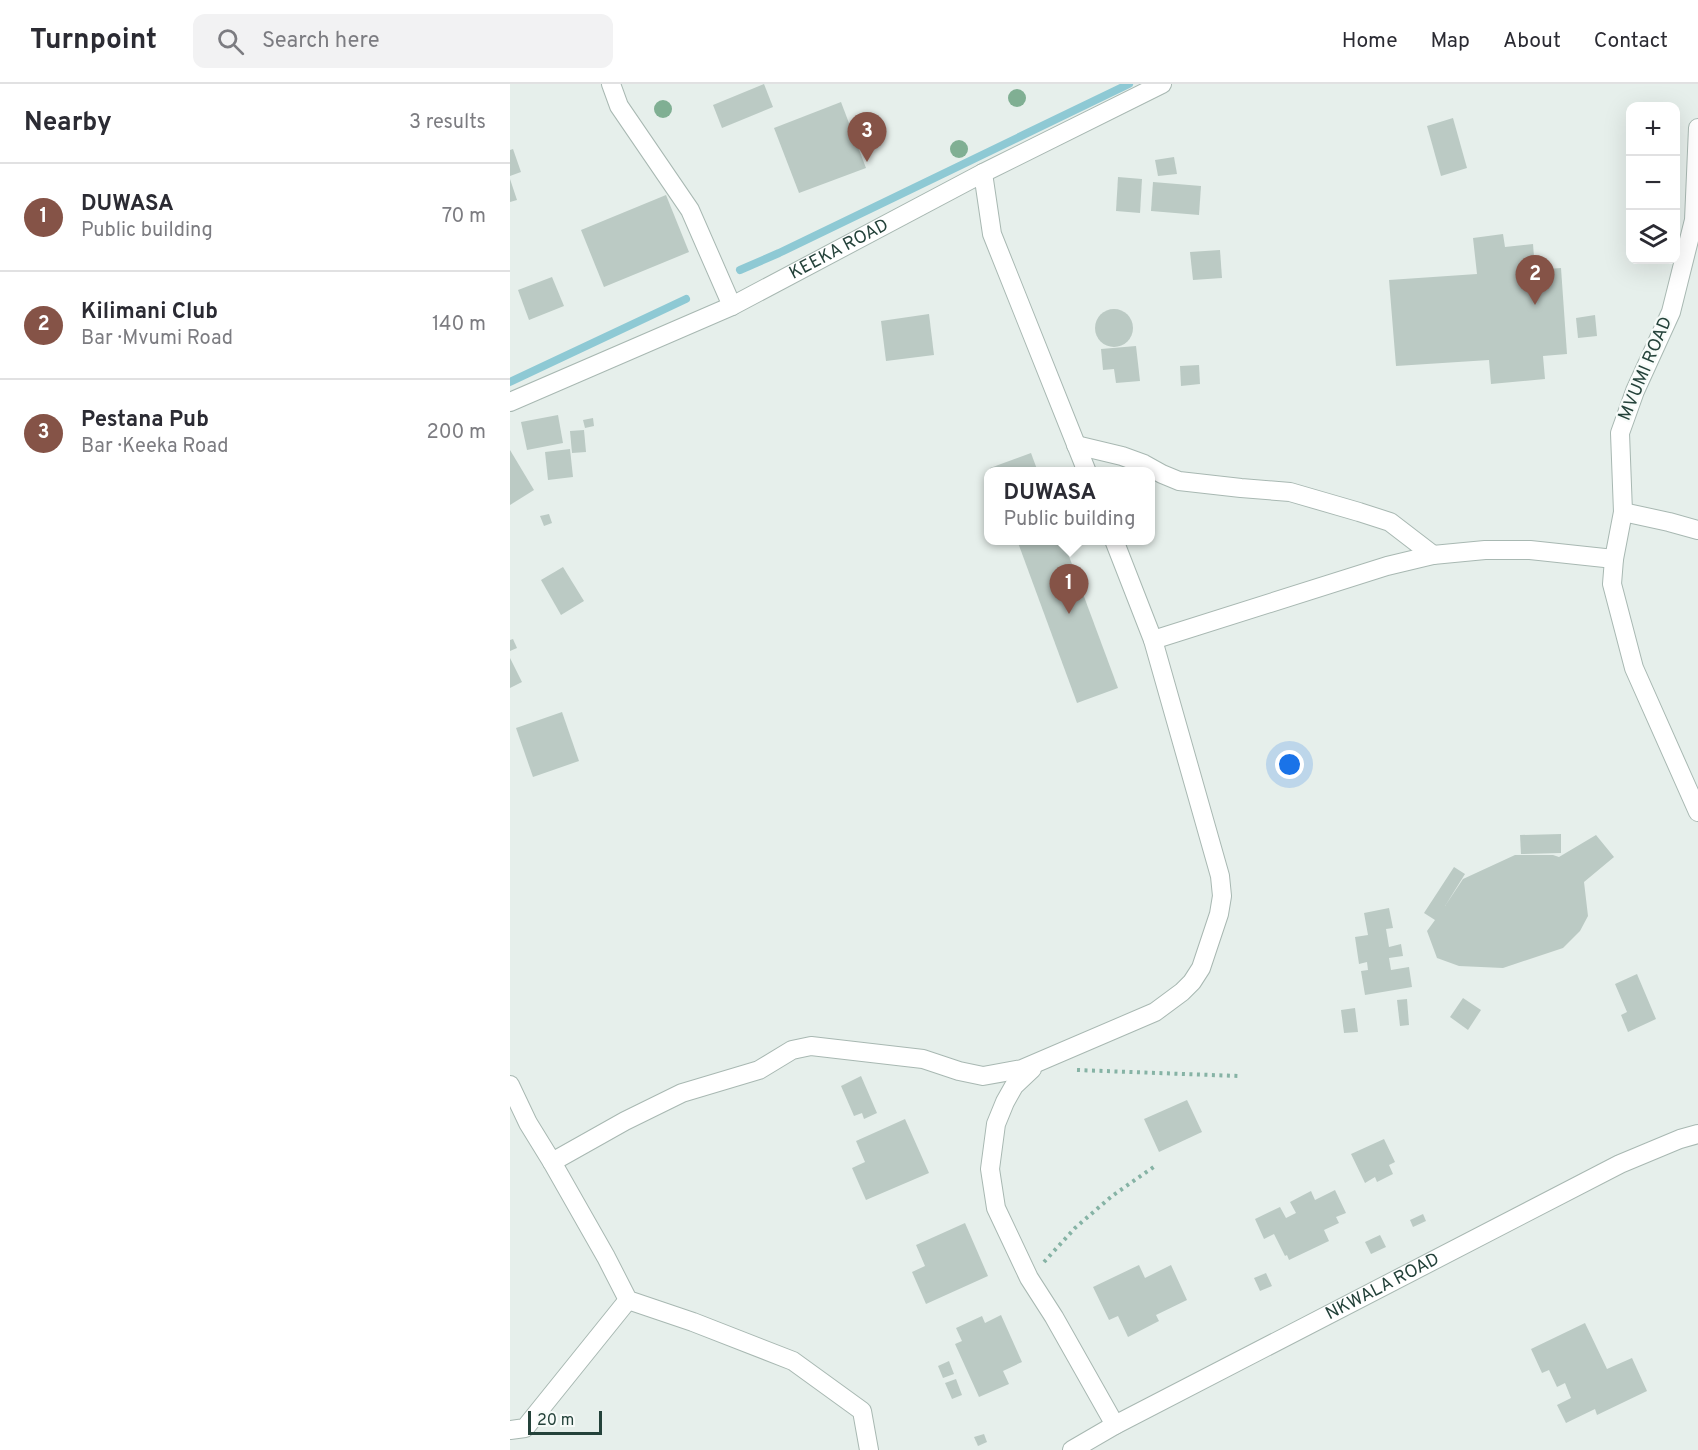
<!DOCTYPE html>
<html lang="en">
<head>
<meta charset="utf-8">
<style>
  :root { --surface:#fff; --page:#f2f2f3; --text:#2b2b33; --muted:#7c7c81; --line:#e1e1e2; --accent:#855347 }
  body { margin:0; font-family:Overpass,sans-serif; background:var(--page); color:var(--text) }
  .controls { position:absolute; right:18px; top:18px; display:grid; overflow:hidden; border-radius:12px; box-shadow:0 6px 24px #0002 }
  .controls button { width:54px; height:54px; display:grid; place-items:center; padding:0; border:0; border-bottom:2px solid var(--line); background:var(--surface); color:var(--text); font:30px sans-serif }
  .scale { position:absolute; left:18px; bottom:15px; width:74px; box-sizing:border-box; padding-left:6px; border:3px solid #24423a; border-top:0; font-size:16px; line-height:21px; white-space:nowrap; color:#24423a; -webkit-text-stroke:4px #f7fbf9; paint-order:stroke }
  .you { position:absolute; left:780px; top:681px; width:21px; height:21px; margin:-15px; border:4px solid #fff; border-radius:50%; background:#1a73e8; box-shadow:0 0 0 9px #1a73e833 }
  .badge { display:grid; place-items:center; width:39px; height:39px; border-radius:50%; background:var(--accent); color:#fff; font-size:20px; font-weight:700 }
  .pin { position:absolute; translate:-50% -50px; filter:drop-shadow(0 2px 3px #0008) }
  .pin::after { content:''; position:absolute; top:32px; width:21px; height:18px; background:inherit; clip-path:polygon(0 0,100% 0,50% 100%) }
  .popup { position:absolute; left:474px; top:383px; width:171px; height:78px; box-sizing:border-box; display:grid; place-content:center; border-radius:12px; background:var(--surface); filter:drop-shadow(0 2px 4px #0005); font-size:20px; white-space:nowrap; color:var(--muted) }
  .popup b { font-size:22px; color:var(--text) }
  .popup::after { content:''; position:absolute; left:50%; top:100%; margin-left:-12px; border:12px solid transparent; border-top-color:var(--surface) }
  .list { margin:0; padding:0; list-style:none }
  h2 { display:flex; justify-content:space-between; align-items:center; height:78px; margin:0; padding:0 24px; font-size:26px }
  h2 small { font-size:20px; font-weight:400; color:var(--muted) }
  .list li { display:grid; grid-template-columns:39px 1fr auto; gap:18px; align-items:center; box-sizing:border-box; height:108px; padding:0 24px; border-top:2px solid var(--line) }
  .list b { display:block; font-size:22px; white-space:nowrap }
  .list p { margin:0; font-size:20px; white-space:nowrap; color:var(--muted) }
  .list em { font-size:20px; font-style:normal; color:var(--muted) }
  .icon { flex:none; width:33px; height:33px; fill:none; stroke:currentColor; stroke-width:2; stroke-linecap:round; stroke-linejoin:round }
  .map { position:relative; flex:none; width:1188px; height:1366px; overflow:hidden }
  header { display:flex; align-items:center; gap:36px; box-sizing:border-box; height:84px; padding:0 30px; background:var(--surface); border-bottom:2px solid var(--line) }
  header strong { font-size:28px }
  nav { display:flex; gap:33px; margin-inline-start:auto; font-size:21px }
  .search { width:420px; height:54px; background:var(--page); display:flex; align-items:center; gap:15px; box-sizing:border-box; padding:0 21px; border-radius:12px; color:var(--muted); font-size:22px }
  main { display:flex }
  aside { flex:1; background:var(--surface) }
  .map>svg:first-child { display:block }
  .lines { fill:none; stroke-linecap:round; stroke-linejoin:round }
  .stream { stroke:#8ec9d4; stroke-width:8 }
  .building { fill:#bbcac4 }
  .minor-casing { stroke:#a8b8b2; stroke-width:20 }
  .tertiary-casing { stroke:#a8b8b2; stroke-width:20 }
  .path { stroke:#86b3a5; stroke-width:4; stroke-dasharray:3 4.5; stroke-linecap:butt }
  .minor { stroke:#fff; stroke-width:18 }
  .tertiary { stroke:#fff; stroke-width:18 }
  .tree { fill:#80af93 }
  .labels { text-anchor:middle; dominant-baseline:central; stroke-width:4.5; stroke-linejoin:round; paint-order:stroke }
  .street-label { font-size:18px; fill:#24423a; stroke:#f7fbf9 }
</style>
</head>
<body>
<header>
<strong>Turnpoint</strong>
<div class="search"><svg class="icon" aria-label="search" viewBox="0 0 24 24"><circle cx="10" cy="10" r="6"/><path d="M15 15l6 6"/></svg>Search here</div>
<nav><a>Home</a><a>Map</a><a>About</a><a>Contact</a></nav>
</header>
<main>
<aside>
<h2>Nearby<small>3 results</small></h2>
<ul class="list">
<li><span class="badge">1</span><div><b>DUWASA</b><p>Public building</p></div><em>70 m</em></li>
<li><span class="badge">2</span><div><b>Kilimani Club</b><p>Bar · Mvumi Road</p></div><em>140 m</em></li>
<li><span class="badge">3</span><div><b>Pestana Pub</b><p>Bar · Keeka Road</p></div><em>200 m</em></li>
</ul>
</aside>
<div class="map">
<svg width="1188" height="1366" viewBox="0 0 1188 1366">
  <rect width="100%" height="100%" fill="#e6efeb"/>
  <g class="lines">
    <g class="stream">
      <path d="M 230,186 L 269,169 L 619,0"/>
      <path d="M 0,298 L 176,215"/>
    </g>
  </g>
  <g class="building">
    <path d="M 254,0 L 263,23 L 212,44 L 203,21 Z"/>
    <path d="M 331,18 L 356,84 L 289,109 L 264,44 Z"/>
    <path d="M 943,34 L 957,84 L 931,92 L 917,42 Z"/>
    <path d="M 3,65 L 11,88 L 0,92 L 0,66 Z"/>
    <path d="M 664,73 L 667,90 L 648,92 L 645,76 Z"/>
    <path d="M 608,93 L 632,95 L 630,129 L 606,127 Z"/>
    <path d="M 0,95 L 7,116 L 0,118 Z"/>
    <path d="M 643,98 L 691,102 L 689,131 L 641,127 Z"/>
    <path d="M 156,111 L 179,168 L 94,203 L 71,146 Z"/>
    <path d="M 993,150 L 995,163 L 1023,160 L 1025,186 L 1051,184 L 1057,270 L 1033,272 L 1035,295 L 981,300 L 979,276 L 886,282 L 879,196 L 967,190 L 963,154 Z"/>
    <path d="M 710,166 L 712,194 L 683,196 L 680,168 Z"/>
    <path d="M 42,193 L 54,222 L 19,236 L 8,206 Z"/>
    <circle cx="604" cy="244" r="19"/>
    <path d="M 419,230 L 424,271 L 376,277 L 371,237 Z"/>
    <path d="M 1085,231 L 1087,252 L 1068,254 L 1066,234 Z"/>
    <path d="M 626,262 L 630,297 L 606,299 L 604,285 L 593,286 L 591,265 Z"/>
    <path d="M 689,281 L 690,300 L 671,302 L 670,282 Z"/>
    <path d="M 48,331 L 53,359 L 17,366 L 11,338 Z"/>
    <path d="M 83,334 L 84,342 L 75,344 L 73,336 Z"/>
    <path d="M 74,346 L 76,368 L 62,369 L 60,347 Z"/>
    <path d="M 60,365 L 63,393 L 38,396 L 35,368 Z"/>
    <path d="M 0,366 L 24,406 L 0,421 Z"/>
    <path d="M 521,369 L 528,388 L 481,388 L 480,384 Z"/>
    <path d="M 39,430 L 42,439 L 34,442 L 30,432 Z"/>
    <path d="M 507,456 L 553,456 L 608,604 L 567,619 Z"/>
    <path d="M 53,483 L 74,517 L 51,531 L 31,496 Z"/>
    <path d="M 3,555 L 7,564 L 0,567 L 0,556 Z"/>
    <path d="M 0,574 L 12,598 L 0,604 Z"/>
    <path d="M 52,628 L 69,677 L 23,693 L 6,644 Z"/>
    <path d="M 1051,750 L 1051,769 L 1011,770 L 1010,751 Z"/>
    <path d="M 1086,751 L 1104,773 L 1074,798 L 1078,832 L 1070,847 L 1053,864 L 993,884 L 949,882 L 927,874 L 917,847 L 925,836 L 914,829 L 944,783 L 955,790 L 935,822 L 953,795 L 1005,771 L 1043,771 L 1049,773 Z"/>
    <path d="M 879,824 L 883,844 L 876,845 L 879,863 L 891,860 L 893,872 L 879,874 L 881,886 L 899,883 L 902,903 L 855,911 L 851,887 L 858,886 L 857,878 L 849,880 L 845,853 L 858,851 L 854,829 Z"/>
    <path d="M 1127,890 L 1146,935 L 1118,948 L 1111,931 L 1117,928 L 1105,900 Z"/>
    <path d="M 953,914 L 971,926 L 958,946 L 940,933 Z"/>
    <path d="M 897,915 L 899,941 L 890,942 L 887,916 Z"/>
    <path d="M 845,924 L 848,948 L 834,949 L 831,926 Z"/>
    <path d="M 351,992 L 367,1029 L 354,1035 L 352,1029 L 344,1032 L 331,1002 Z"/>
    <path d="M 677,1016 L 692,1048 L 649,1068 L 634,1035 Z"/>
    <path d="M 395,1035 L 419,1089 L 356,1116 L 342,1084 L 355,1078 L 346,1057 Z"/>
    <path d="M 874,1055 L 885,1078 L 879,1081 L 883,1090 L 867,1098 L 865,1093 L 855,1099 L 841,1070 Z"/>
    <path d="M 825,1106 L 836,1129 L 826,1133 L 829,1139 L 814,1146 L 819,1157 L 779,1176 L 777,1171 L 775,1172 L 764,1150 L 754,1155 L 745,1135 L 770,1123 L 776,1134 L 786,1129 L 780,1118 L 801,1107 L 805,1116 Z"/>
    <path d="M 913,1130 L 916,1137 L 903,1143 L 900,1136 Z"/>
    <path d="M 455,1139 L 478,1192 L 416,1220 L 402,1188 L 415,1182 L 406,1161 Z"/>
    <path d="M 870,1151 L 876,1163 L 861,1170 L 855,1158 Z"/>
    <path d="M 629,1181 L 635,1194 L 661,1181 L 677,1216 L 646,1231 L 649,1237 L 618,1253 L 608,1232 L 599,1236 L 583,1203 Z"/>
    <path d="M 756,1189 L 762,1202 L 750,1207 L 744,1194 Z"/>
    <path d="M 491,1231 L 512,1278 L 493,1287 L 499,1300 L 469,1313 L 445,1260 L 452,1257 L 446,1244 L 472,1232 L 475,1239 Z"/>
    <path d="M 1075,1239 L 1097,1285 L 1122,1274 L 1137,1307 L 1087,1331 L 1085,1325 L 1056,1339 L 1047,1321 L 1061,1314 L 1055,1299 L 1047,1303 L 1039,1286 L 1032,1289 L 1021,1265 Z"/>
    <path d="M 439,1277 L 444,1290 L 433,1294 L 428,1282 Z"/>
    <path d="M 446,1295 L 452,1311 L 442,1315 L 435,1299 Z"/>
    <path d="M 474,1350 L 477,1358 L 468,1362 L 464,1353 Z"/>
  </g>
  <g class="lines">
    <g class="minor-casing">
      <g id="minor">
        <path d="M 101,0 L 109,22 L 180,126 L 222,222"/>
        <path d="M 1188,44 L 1184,136 L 1161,228 L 1125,307 L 1110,349 L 1113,428 L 1104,475 L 1102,500 L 1124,584 L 1188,728"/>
        <path d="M 473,89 L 482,150 L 577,388"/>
        <path d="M 566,361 L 612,372 L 634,380 L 652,390 L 669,397 L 731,404 L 780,408 L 849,428 L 880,438 L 923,471"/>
        <path d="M 1113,428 L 1159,438 L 1188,446"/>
        <path d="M 643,556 L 877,482 L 923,471 L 975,466 L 1020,466 L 1104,475"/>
        <path d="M 522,985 L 504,1002 L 495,1018 L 486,1040 L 480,1085 L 486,1124 L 519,1194 L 544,1233 L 605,1341"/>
        <path d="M 0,1001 L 18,1039 L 42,1078 L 96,1173 L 118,1216 L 183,1238 L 283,1277 L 352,1327 L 359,1366"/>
        <path d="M 42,1078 L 115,1037 L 172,1009 L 249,986 L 282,966 L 301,962 L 413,975 L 449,987 L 473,992 L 512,985 L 645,928 L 672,908 L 682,898 L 691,884 L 709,830 L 712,812 L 710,792 L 643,556 L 604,456"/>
        <path d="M 0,1346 L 15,1344 L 118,1216"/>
      </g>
    </g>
    <g class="tertiary-casing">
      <g id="tertiary">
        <path id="s1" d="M 0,318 L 222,222 L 473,89 L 652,0"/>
        <path id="s2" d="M 562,1366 L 605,1341 L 1110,1080 L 1170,1055 L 1188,1050"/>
      </g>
    </g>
    <g class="path">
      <path d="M 567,986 L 728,992"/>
      <path d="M 534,1178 L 565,1144 L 602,1112 L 645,1082"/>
    </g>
    <use href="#minor" class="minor"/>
    <use href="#tertiary" class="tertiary"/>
  </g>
  <g class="tree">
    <circle cx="507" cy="14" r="9"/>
    <circle cx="153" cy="25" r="9"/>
    <circle cx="449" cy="65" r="9"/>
  </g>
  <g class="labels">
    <g class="street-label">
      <text stroke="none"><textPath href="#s1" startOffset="363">KEEKA ROAD</textPath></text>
      <text transform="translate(1136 285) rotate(-67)">MVUMI ROAD</text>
      <text stroke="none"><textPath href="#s2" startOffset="351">NKWALA ROAD</textPath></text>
    </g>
  </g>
</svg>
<div class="controls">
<button>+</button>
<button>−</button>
<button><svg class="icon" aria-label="layers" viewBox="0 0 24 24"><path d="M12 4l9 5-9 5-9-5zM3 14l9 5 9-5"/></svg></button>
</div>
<div class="scale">20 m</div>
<div class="you"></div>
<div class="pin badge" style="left:559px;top:530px">1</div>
<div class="popup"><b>DUWASA</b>Public building</div>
<div class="pin badge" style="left:1025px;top:221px">2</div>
<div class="pin badge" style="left:357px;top:78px">3</div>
</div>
</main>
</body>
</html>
